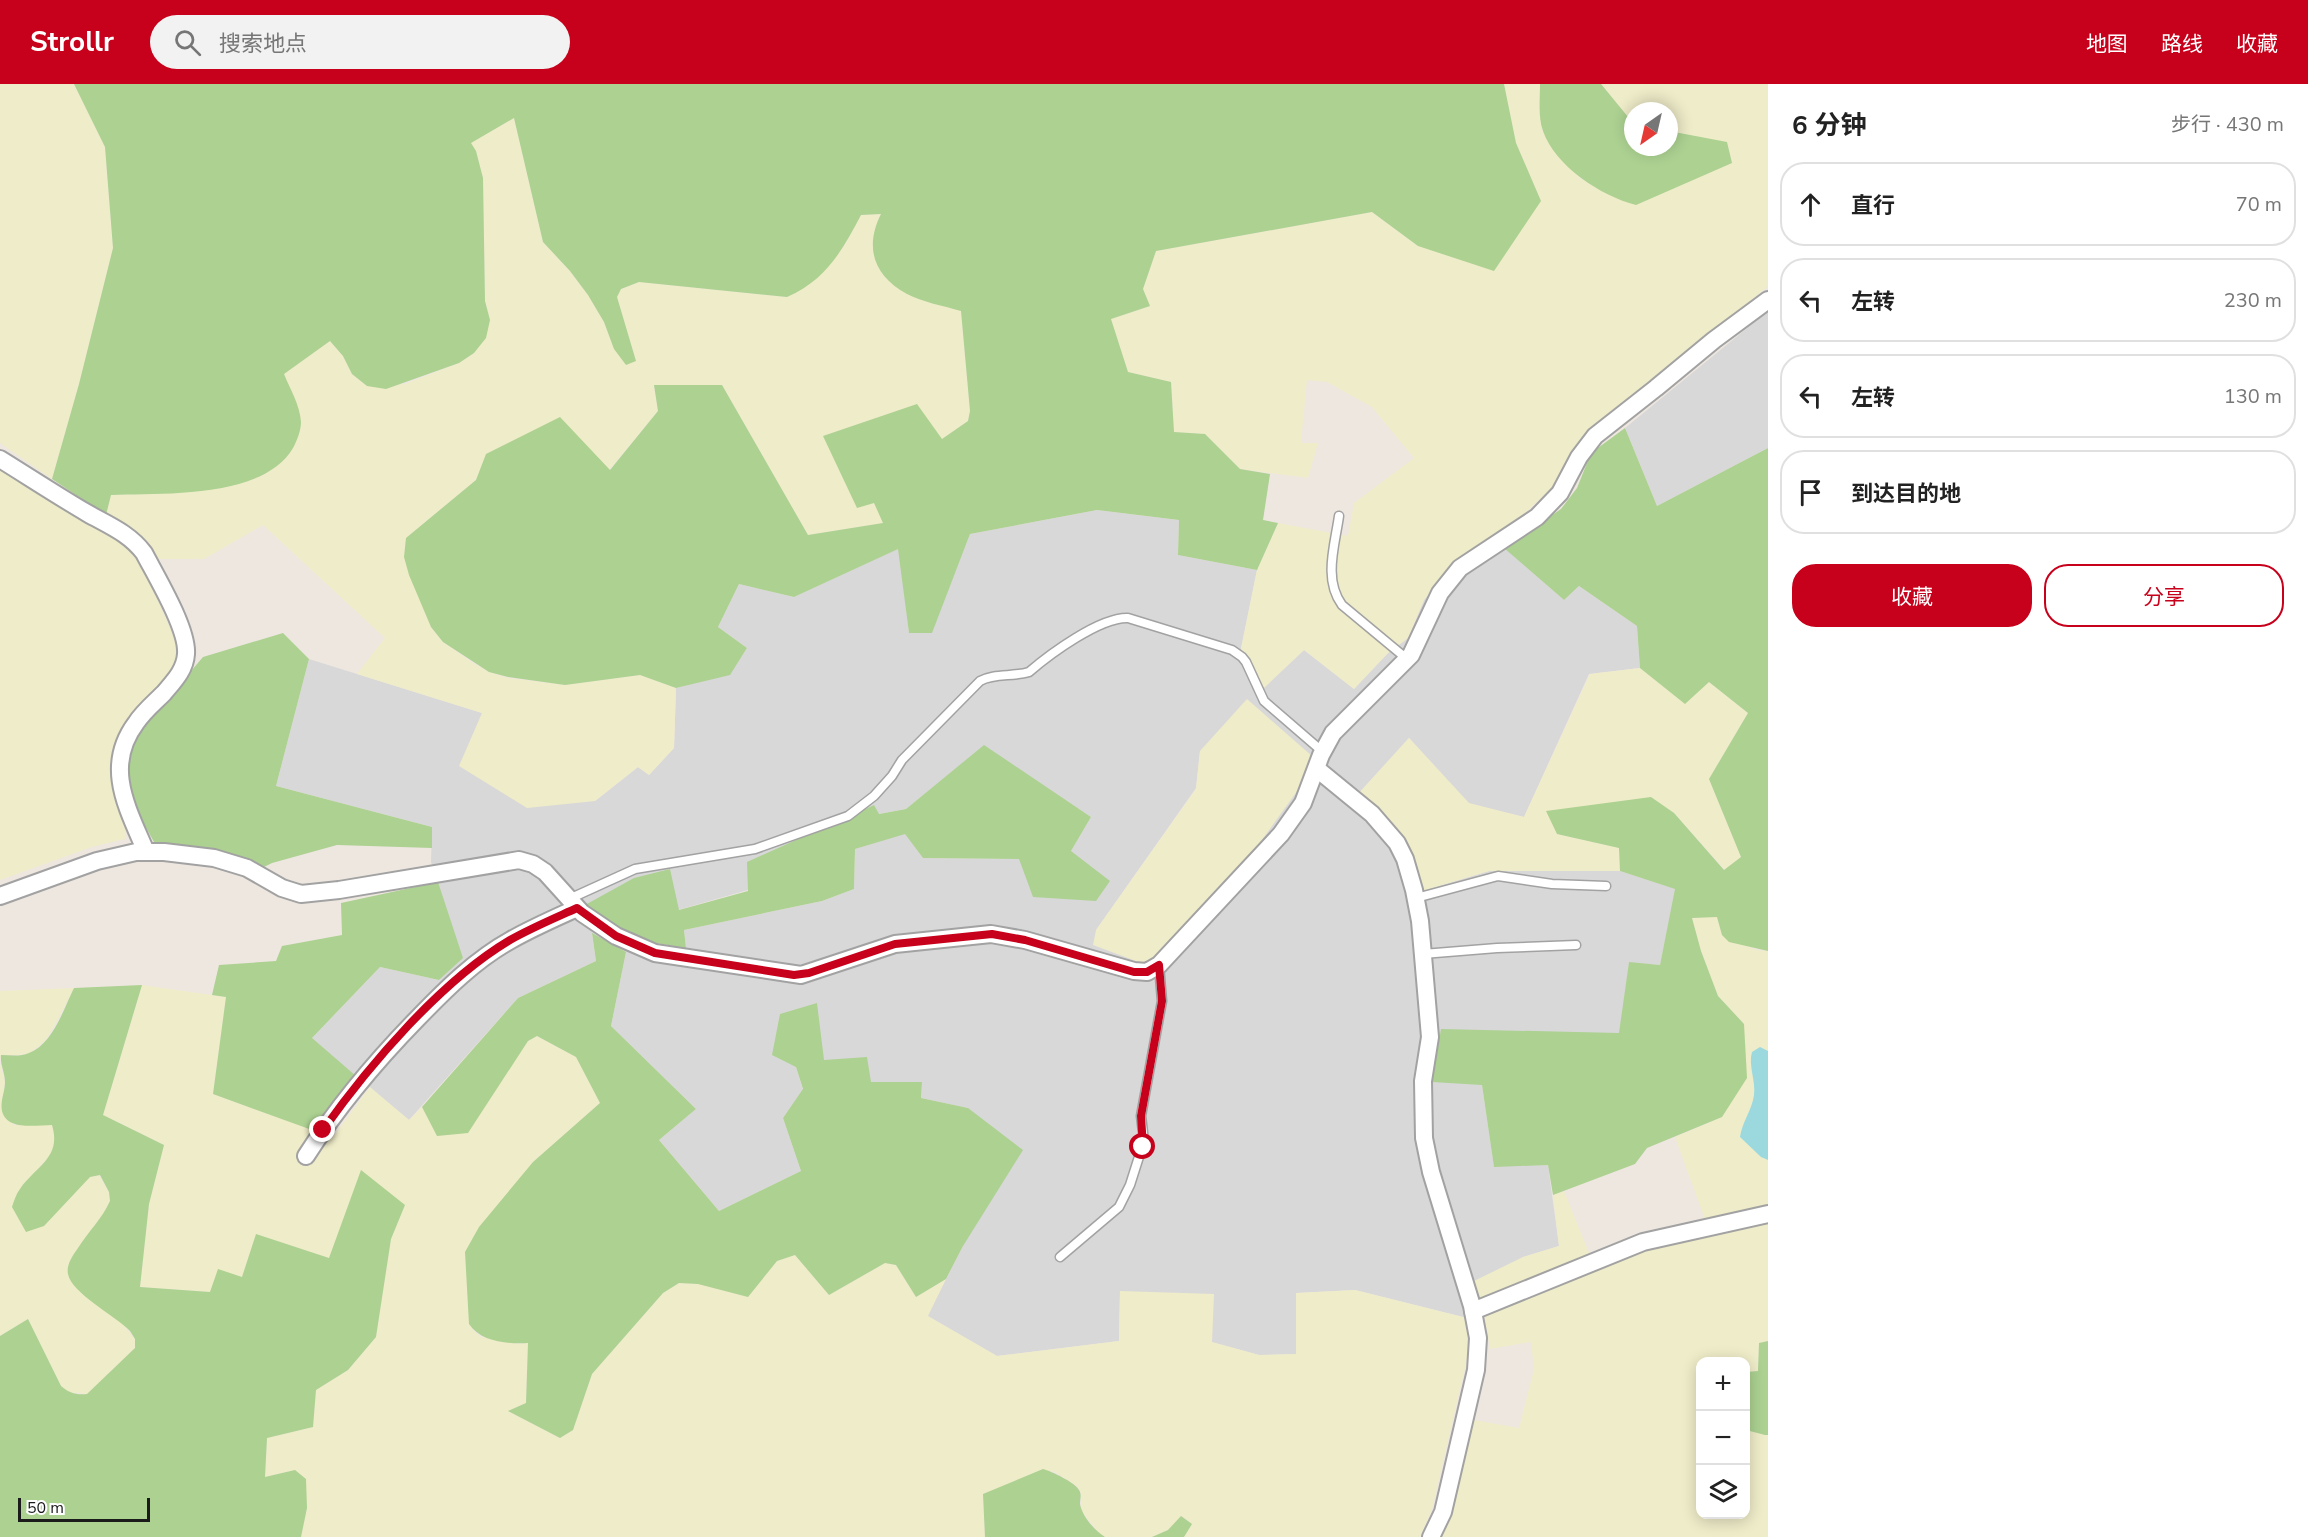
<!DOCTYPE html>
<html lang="zh">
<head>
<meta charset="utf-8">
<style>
  :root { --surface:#fff; --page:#f2f2f2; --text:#222; --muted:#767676; --line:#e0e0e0; --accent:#c7001b }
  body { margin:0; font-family:"Nunito Sans","Noto Sans SC",sans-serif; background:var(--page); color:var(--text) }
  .controls { position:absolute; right:18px; bottom:18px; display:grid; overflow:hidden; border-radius:12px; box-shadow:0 3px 15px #0003 }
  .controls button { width:54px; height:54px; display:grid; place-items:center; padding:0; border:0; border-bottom:2px solid var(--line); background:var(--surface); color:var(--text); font:30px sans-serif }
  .compass { position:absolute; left:1624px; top:18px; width:54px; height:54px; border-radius:50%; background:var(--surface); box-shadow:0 3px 15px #0003; rotate:214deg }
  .scale { position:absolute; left:18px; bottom:15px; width:132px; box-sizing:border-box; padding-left:6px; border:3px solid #1b1b1b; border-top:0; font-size:16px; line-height:21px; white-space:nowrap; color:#1b1b1b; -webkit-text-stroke:4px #fff; paint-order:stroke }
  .stop { position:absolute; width:18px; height:18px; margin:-14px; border:4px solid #c7001b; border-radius:50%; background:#fff }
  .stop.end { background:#c7001b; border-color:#fff; box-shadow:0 2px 6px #0008 }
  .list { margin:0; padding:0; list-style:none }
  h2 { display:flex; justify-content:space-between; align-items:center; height:78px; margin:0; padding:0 24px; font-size:26px }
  h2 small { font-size:20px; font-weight:400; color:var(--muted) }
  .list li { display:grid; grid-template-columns:39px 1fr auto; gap:18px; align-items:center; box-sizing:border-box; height:84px; margin:0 12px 12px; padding:0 12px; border:2px solid var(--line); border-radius:24px }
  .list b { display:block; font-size:22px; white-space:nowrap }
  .list em { font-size:20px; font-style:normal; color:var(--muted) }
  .actions { display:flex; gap:12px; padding:18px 24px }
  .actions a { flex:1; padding:14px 0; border:2px solid var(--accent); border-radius:24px; text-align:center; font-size:21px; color:var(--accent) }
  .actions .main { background:var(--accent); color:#fff }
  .icon { flex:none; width:33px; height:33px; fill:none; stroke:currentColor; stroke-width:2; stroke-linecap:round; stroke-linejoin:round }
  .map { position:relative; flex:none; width:1768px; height:1453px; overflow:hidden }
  header { display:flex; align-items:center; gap:36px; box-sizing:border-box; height:84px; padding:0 30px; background:var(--accent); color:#fff }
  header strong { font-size:28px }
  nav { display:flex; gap:33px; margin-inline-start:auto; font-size:21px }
  .search { width:420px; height:54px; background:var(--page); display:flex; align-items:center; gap:15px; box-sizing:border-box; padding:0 21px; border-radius:33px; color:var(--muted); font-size:22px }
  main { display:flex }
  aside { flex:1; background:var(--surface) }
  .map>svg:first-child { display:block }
  .residential { fill:#d9d8d8; fill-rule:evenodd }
  .farmland { fill:#efecc9 }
  .forest { fill:#acd191 }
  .water { fill:#9cd9df }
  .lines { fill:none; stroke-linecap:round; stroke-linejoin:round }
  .lane-casing { stroke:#a2a2a2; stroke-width:11 }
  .street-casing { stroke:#a2a2a2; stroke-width:20 }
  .lane { stroke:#fff; stroke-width:8 }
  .street { stroke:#fff; stroke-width:16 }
  .route { stroke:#c7001b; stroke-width:8 }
</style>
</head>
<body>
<header>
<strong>Strollr</strong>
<div class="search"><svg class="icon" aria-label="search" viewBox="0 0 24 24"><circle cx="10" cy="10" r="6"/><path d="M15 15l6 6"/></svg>搜索地点</div>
<nav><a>地图</a><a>路线</a><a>收藏</a></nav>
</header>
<main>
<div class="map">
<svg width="1768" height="1453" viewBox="0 0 1768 1453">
  <rect width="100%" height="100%" fill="#eee7e0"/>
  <g class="residential">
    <path d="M 1768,227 L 1768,364 L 1657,422 L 1625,344 Z"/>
    <path d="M 1097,426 L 1179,436 L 1178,471 L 1257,486 L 1241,564 L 1263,604 L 1304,566 L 1354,605 L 1388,569 L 1408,554 L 1424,516 L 1457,476 L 1490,451 L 1564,516 L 1579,502 L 1637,542 L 1640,584 L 1589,590 L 1524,733 L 1469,720 L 1409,654 L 1359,709 L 1394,740 L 1422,807 L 1489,787 L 1620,787 L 1676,805 L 1660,881 L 1629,879 L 1620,949 L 1482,1001 L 1494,1082 L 1548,1081 L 1559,1162 L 1523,1173 L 1484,1229 L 1467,1234 L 1355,1206 L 1297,1209 L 1296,1270 L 1259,1271 L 1211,1258 L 1120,1207 L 1119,1257 L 997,1272 L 927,1232 L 963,1162 L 968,1024 L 921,1014 L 922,998 L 871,998 L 796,983 L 803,1006 L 783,1034 L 801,1087 L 719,1127 L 659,1056 L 696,1025 L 611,942 L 626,868 L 592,850 L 596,877 L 518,914 L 409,1036 L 311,955 L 380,883 L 439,896 L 462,874 L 431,778 L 432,743 L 276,702 L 309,575 L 482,629 L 595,717 L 638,683 L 649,691 L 674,664 L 676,604 L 730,590 L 747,564 L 718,543 L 739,500 L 794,513 L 899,464 L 909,549 L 931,549 L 970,450 ZM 984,662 L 1091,733 L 1071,767 L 1019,775 L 923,774 L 905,749 L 855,765 L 854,805 L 822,817 L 684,846 L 686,863 L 650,858 L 593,831 L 669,785 L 678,826 L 748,806 L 748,778 L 874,721 L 878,730 L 906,725 ZM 1200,667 L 1251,771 L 1096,846 L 1196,704 Z"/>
  </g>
  <g class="farmland">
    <path d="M 0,0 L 74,0 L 105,63 L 113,164 L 79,300 L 52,395 L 0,359 Z"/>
    <path d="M 1504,0 L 1540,0 L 1540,26 L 1542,46 L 1552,63 L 1582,96 L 1732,79 L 1727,59 L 1669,47 L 1669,27 L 1633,27 L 1633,39 L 1601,0 L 1768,0 L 1768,202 L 1688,270 L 1581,354 L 1553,403 L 1525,429 L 1457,476 L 1424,516 L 1408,554 L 1388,569 L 1354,605 L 1304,566 L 1264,604 L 1241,565 L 1257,486 L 1278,439 L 1348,452 L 1354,419 L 1414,374 L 1372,323 L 1327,298 L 1307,296 L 1301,359 L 1318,359 L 1308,394 L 1240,385 L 1205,350 L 1174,348 L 1171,298 L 1128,288 L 1111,235 L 1150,222 L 1143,205 L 1156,167 L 1372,128 L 1418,162 L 1541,117 L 1516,59 Z"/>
    <path d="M 514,34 L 543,158 L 570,187 L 588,211 L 604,238 L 614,265 L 636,277 L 617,213 L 621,205 L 639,198 L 787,213 L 843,164 L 861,131 L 881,130 L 877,138 L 907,210 L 961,227 L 970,327 L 968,337 L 942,355 L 874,419 L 884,439 L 808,451 L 722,301 L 654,302 L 658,327 L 609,386 L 486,370 L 476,396 L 406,454 L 431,543 L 443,558 L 473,579 L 489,588 L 508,594 L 565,601 L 640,591 L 676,604 L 674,664 L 649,691 L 638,683 L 595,717 L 527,724 L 459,682 L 482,629 L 357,590 L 385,554 L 263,441 L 204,475 L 157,475 L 142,454 L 106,431 L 111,411 L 198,407 L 297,321 L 283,290 L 330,257 L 343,272 L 352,290 L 367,302 L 405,300 L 459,279 L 474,269 L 490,236 L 485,217 L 483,94 L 476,67 L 471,59 Z"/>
    <path d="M 0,384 L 129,462 L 140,475 L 179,565 L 176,584 L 135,628 L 113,699 L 125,742 L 125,755 L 92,763 L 0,796 Z"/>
    <path d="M 1640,584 L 1685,619 L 1709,598 L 1748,629 L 1709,695 L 1741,773 L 1725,786 L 1674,729 L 1557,750 L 1620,764 L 1620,787 L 1489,787 L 1422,807 L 1394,740 L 1359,709 L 1409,654 L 1469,719 L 1524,733 L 1590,590 Z"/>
    <path d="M 1247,615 L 1312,672 L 1303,699 L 1251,771 L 1157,876 L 1144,880 L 1093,861 L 1096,846 L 1196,705 L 1200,667 Z"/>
    <path d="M 1717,832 L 1722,851 L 1757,866 L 1768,867 L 1768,1124 L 1706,1138 L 1675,1053 L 1722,1033 L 1744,940 L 1718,912 L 1701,867 L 1692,834 Z"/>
    <path d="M 142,901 L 226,913 L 213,1010 L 333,1053 L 370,1003 L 409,1036 L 422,1023 L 438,1052 L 528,957 L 537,952 L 576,973 L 600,1019 L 533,1078 L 469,1240 L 474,1247 L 481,1253 L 518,1260 L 528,1259 L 526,1319 L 508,1327 L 560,1354 L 573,1346 L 592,1290 L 663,1209 L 679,1199 L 698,1200 L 748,1212 L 777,1177 L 795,1171 L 829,1211 L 885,1179 L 896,1181 L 916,1213 L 946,1195 L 928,1232 L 997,1272 L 1119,1257 L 1120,1207 L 1214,1210 L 1212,1258 L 1259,1271 L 1296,1270 L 1296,1209 L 1355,1206 L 1467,1234 L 1469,1262 L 1465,1284 L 1432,1425 L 1420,1453 L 1184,1453 L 1192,1440 L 1182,1432 L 1168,1446 L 1152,1453 L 1105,1453 L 1100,1450 L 1082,1428 L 1081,1409 L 1077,1402 L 1053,1387 L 983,1410 L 985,1453 L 301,1453 L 307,1424 L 295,1386 L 265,1393 L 267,1354 L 313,1343 L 316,1306 L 348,1286 L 376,1253 L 391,1155 L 405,1121 L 329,1174 L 256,1151 L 242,1193 L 210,1208 L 140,1203 L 149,1120 L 164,1061 L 103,1031 Z"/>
    <path d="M 74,904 L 55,941 L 45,957 L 30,969 L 20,971 L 1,971 L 0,978 L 0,907 Z"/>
    <path d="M 0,980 L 5,998 L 2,1017 L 14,1041 L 52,1041 L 55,1052 L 55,1061 L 51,1070 L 20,1106 L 76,1105 L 90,1093 L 99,1091 L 109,1108 L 110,1117 L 106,1126 L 78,1164 L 123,1240 L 135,1255 L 135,1264 L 87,1310 L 68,1308 L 61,1302 L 28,1235 L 0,1252 Z"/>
    <path d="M 1564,1107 L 1594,1181 L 1635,1166 L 1768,1136 L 1768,1257 L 1759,1259 L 1758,1287 L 1746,1288 L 1746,1278 L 1700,1278 L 1699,1313 L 1700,1430 L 1746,1430 L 1746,1346 L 1768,1351 L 1768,1453 L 1441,1453 L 1456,1406 L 1474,1336 L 1519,1344 L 1534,1285 L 1531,1258 L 1490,1265 L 1484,1229 L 1474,1197 L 1523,1173 L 1559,1162 L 1553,1111 Z"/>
  </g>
  <g class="forest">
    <path d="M 74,0 L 1504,0 L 1516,59 L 1541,117 L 1494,187 L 1418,162 L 1372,128 L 1156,167 L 1143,205 L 1150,222 L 1111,235 L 1128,288 L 1171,298 L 1174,348 L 1205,350 L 1240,385 L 1270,390 L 1263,436 L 1278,439 L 1257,486 L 1178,471 L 1179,436 L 1097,426 L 970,450 L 932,549 L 909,549 L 898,465 L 794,513 L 739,500 L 718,543 L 747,564 L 730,591 L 676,604 L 640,591 L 565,601 L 508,593 L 489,588 L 443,558 L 431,543 L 409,491 L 404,473 L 406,454 L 476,396 L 486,370 L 560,333 L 610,386 L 658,327 L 654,301 L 722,301 L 808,451 L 883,439 L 874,419 L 857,424 L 823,352 L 917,320 L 942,355 L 968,337 L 970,327 L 961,227 C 944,222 922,218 907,210 C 874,192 864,164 881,130 L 861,131 C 842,167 826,196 787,213 L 639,198 L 621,205 L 617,213 L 636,277 L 626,281 L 614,265 L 604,238 L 588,211 L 570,187 L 543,158 L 514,34 L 471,59 L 476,67 L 483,94 L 485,217 L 490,236 L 486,254 L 474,269 L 459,279 L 386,305 L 367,302 L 352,290 L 343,272 L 330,257 L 284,290 C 290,305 300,321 301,338 C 301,346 297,357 293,364 C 263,415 163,409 111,411 L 106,431 L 52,395 L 79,300 L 113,164 L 105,63 Z"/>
    <path d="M 1540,0 L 1601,0 L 1633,39 L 1633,63 L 1669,63 L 1669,47 L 1727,58 L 1732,79 L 1636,121 C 1601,112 1555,82 1543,47 C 1538,33 1540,15 1540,0 Z"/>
    <path d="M 1625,344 L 1657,422 L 1768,364 L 1768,867 L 1729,858 L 1722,851 L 1717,833 L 1692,834 L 1701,867 L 1718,912 L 1744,940 L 1747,994 L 1722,1033 L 1647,1064 L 1635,1080 L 1553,1111 L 1548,1081 L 1494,1083 L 1482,1001 L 1432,998 L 1441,945 L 1619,949 L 1629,878 L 1660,881 L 1675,805 L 1620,787 L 1619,764 L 1557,750 L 1546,727 L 1651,713 L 1674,729 L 1724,786 L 1741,773 L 1709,695 L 1748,629 L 1709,598 L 1685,620 L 1640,584 L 1637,542 L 1579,502 L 1564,516 L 1504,464 L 1561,425 L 1577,404 L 1591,369 Z"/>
    <path d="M 283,549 L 309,575 L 276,702 L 432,743 L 432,764 L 337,761 L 272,779 L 262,784 L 220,768 L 154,758 L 139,731 L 128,699 L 128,671 L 143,643 L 203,573 Z"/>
    <path d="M 984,661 L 1091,733 L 1071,767 L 1110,797 L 1096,817 L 1033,813 L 1019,775 L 923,774 L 905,750 L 855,765 L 854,805 L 822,817 L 684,846 L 686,864 L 650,858 L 593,831 L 585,821 L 634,794 L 670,785 L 679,826 L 748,807 L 747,778 L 874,721 L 879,730 L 906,725 Z"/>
    <path d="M 438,798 L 463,874 L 439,896 L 380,883 L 312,954 L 356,992 L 312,1046 L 213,1010 L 226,913 L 212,911 L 219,881 L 276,877 L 282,862 L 342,851 L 341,819 Z"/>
    <path d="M 592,849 L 626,868 L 611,942 L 696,1025 L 659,1056 L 719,1127 L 801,1087 L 783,1034 L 803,1005 L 796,983 L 772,971 L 780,930 L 817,919 L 824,976 L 867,973 L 871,998 L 922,998 L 921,1014 L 968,1024 L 1023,1066 L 963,1162 L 946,1195 L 916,1213 L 896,1181 L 885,1179 L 829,1211 L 795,1171 L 777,1177 L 748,1213 L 698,1200 L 679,1199 L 663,1209 L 592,1290 L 573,1346 L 560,1354 L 508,1327 L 526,1319 L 528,1259 C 507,1260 481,1258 469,1240 L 465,1168 L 479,1143 L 533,1078 L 600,1019 L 576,973 L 537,952 L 528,957 L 468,1049 L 437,1052 L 422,1023 L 518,914 L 596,877 Z"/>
    <path d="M 142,901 L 103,1031 L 164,1061 L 149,1120 L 140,1203 L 210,1208 L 218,1185 L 242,1193 L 256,1150 L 329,1174 L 361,1086 L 405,1121 L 391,1155 L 376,1253 L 348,1286 L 316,1306 L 313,1343 L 267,1354 L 265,1393 L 295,1386 L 306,1395 L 307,1424 L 301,1453 L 0,1453 L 0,1252 L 28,1235 L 61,1302 C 69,1309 76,1311 87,1310 L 135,1264 L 135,1255 L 130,1247 C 116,1232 71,1209 68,1190 C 66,1181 73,1171 78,1164 C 88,1148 102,1135 110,1117 L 109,1108 L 100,1091 L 90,1093 L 44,1142 L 26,1148 L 12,1123 C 14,1117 16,1110 20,1105 C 36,1082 62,1074 52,1041 C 36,1041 7,1047 2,1027 C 0,1017 5,1008 5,998 C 5,988 0,981 1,971 C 10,971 20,973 29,969 C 53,960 64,924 74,904 Z"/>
    <path d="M 1768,1257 L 1768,1351 L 1765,1351 L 1746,1346 L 1746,1288 L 1758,1287 L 1759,1259 Z"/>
    <path d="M 1043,1385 C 1051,1387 1076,1399 1079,1406 C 1082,1411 1080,1414 1080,1420 C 1082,1432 1095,1447 1105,1453 L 985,1453 L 983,1410 Z"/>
    <path d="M 1181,1432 L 1192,1440 L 1184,1453 L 1152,1453 L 1168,1446 Z"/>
  </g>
  <path class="water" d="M 1760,963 L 1768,967 L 1768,1076 L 1761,1073 L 1740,1053 C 1742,1038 1752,1026 1754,1011 C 1756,997 1748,981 1752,968 Z"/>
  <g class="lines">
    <g class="lane-casing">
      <g id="lane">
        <path d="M 1339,432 C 1335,461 1323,495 1342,521 L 1407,575"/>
        <path d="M 1416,814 L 1498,792 L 1552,800 L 1606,802"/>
        <path d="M 569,815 L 635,785 L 755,765 L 848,732 L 874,712 L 892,692 L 902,676 L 980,597 C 994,589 1013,593 1029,588 C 1050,570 1100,533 1128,534 L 1232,566 L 1242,573 L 1246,578 L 1264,617 L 1323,668"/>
        <path d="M 1423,870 L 1497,864 L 1576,861"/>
        <path d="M 1060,1173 L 1119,1123 L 1130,1101 L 1144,1057 L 1141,1032 L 1162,917 L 1159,881"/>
      </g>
    </g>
    <g class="street-casing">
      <g id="street">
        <path d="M 0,375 C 29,393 58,412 87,429 C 108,441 129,449 144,469 C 156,492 188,545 186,570 C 185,586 174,597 164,609 C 154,619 143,628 136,639 C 103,683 128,725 146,768"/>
        <path d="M 1317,685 L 1372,730 L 1397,759 L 1405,775 L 1414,806 L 1420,837 L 1430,953 L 1423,997 L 1424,1054 L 1431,1088 L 1472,1222 L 1478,1254 L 1476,1286 L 1443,1428 L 1431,1453"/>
        <path d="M 0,812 L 97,777 L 136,768 L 164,768 L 214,774 L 247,784 L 282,804 L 301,810 L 339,806 L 519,776 L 533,780 L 545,788 L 582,829 L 616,852 L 655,869 L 801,891 L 895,860 L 991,850 L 1025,856 L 1134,887 L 1147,888 L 1159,881 L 1281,750 L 1303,719 L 1321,671 L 1333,649 L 1411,571 L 1440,509 L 1460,484 L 1537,433 L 1560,409 L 1579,373 L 1595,352 L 1656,304 L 1714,256 L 1768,216"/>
        <path d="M 306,1072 C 338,1022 375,978 417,935 C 446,905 475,876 511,856 C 532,844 555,834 577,824"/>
        <path d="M 1473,1227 L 1643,1158 L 1768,1130"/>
      </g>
    </g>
    <use href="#lane" class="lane"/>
    <use href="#street" class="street"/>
  </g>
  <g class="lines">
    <path class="route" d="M 323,1046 C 370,980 441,897 510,856 C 531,844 555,834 577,824 L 616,852 L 655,869 L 794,891 L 809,889 L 895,860 L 992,850 L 1025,856 L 1134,888 L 1147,888 L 1159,881 L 1162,917 L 1141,1032 L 1143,1063"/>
  </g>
</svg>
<div class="controls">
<button>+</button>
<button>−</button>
<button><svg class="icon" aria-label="layers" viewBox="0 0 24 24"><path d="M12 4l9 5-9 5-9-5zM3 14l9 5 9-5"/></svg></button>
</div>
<svg class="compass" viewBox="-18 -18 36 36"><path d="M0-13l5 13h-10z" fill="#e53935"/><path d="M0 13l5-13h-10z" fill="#767676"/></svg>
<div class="scale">50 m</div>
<div class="stop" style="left:1143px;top:1063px"></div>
<div class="stop end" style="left:323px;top:1046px"></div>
</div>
<aside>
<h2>6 分钟<small>步行 · 430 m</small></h2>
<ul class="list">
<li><svg class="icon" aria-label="ahead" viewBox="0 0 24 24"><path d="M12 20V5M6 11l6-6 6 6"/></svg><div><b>直行</b></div><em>70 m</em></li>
<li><svg class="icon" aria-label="left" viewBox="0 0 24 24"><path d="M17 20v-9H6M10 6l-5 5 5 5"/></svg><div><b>左转</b></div><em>230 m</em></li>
<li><svg class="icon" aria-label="left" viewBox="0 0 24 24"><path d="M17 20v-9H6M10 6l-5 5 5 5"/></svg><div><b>左转</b></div><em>130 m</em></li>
<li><svg class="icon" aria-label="arrive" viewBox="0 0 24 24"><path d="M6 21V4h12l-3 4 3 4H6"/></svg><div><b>到达目的地</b></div></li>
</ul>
<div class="actions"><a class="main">收藏</a><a>分享</a></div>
</aside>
</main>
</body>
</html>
